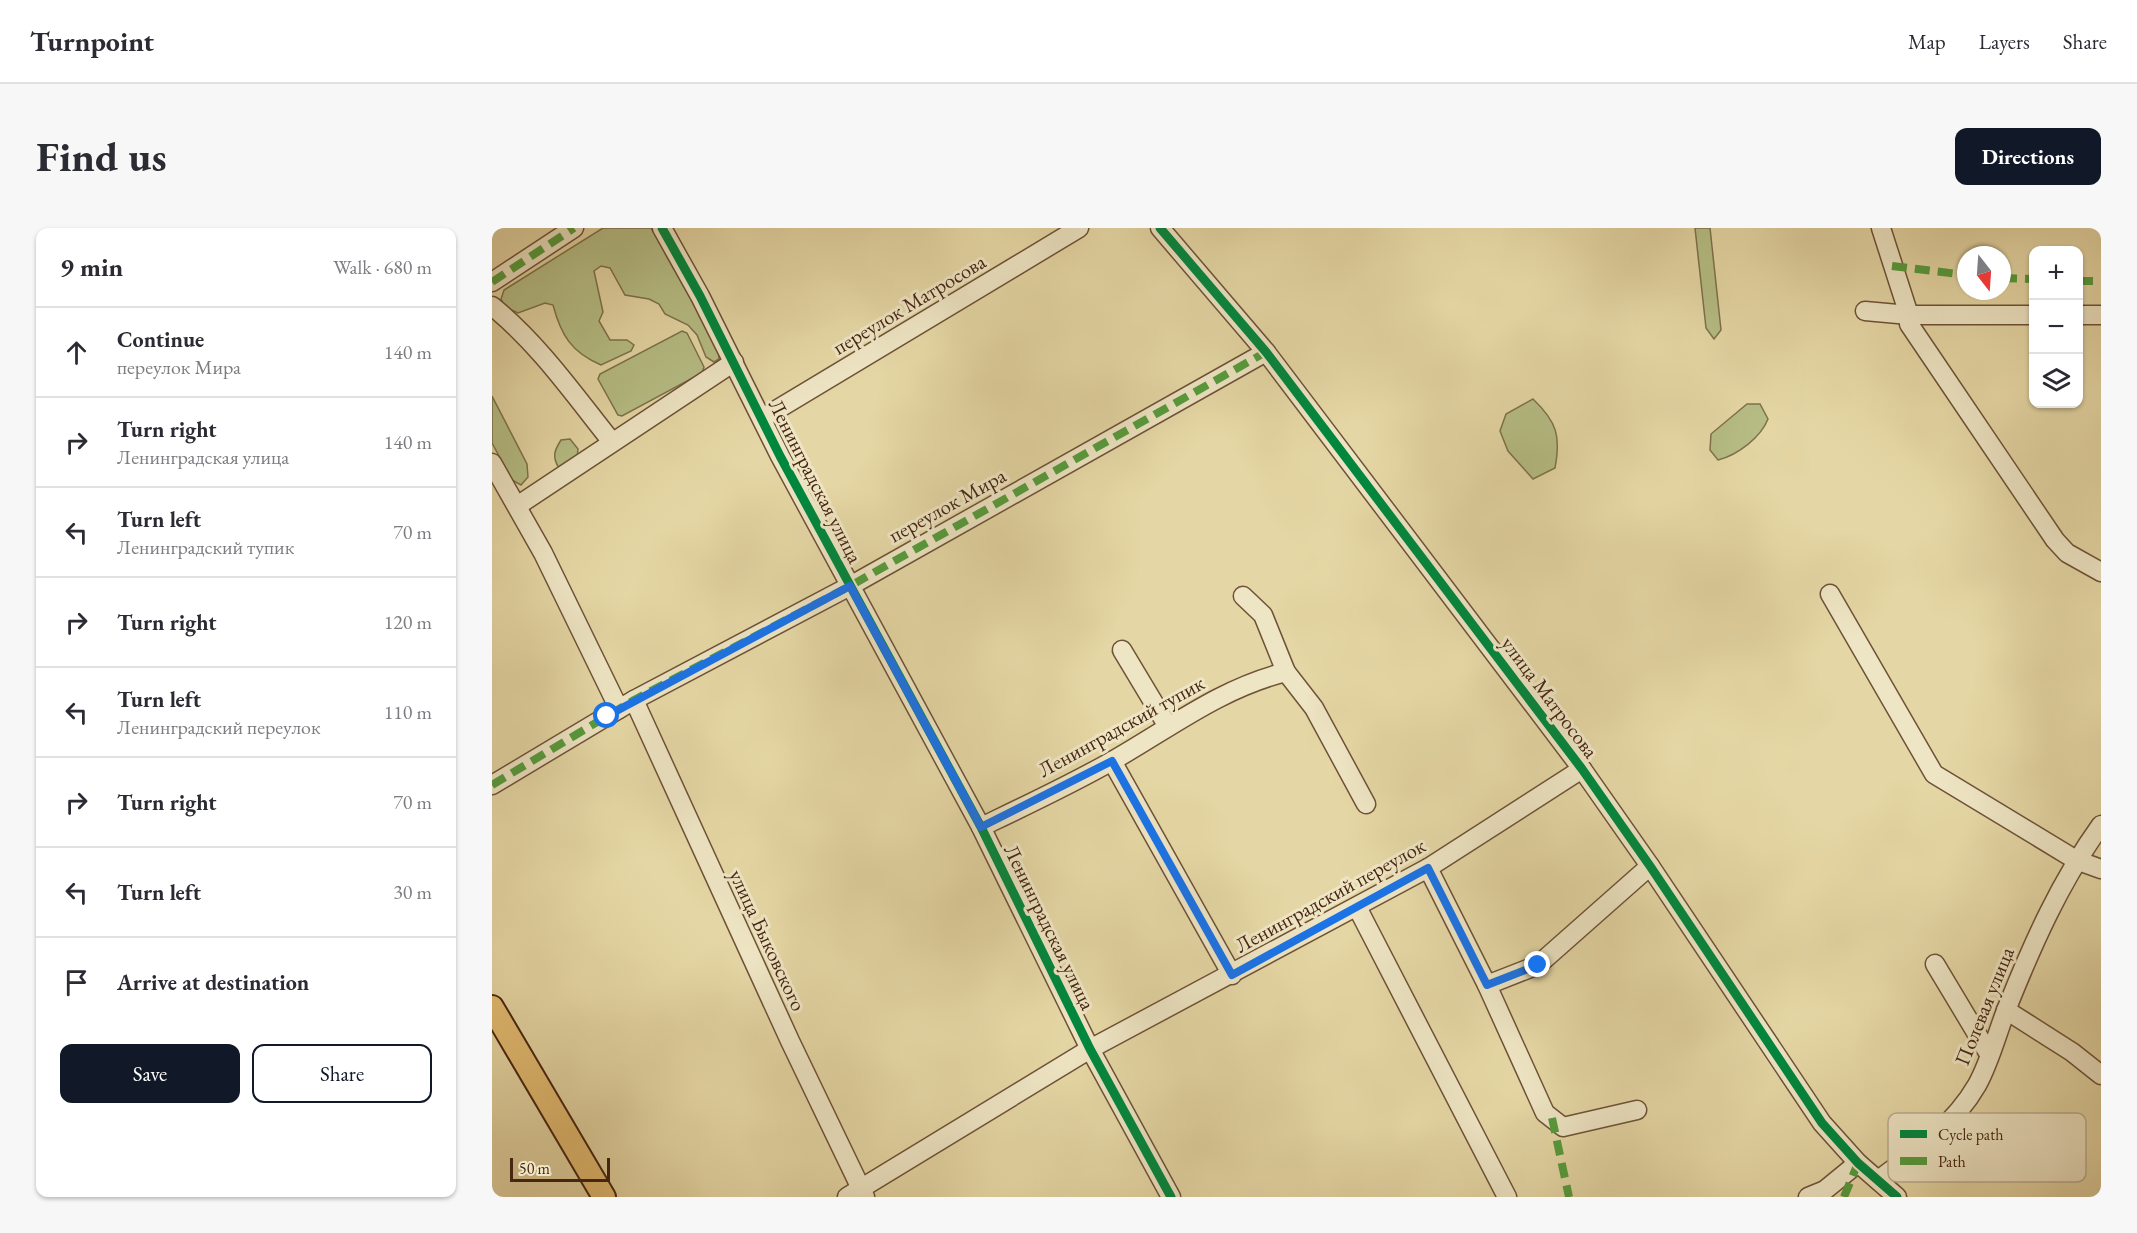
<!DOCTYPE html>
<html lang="en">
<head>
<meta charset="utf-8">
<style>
  :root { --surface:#fff; --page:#f7f7f7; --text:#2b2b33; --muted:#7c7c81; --line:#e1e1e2; --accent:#111827 }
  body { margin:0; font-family:"EB Garamond",serif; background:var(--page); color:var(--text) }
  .controls { position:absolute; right:18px; top:18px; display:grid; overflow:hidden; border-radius:12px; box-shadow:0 2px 4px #0004 }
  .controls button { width:54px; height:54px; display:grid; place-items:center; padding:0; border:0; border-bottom:2px solid var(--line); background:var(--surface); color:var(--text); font:30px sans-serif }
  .compass { position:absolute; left:1465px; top:18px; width:54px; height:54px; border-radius:50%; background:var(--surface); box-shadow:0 2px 4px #0004; rotate:163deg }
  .scale { position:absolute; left:18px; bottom:15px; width:100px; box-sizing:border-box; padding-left:6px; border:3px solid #472612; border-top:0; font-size:16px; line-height:21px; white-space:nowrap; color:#472612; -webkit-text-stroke:4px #eee5c4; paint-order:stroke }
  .stop { position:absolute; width:18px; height:18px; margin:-14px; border:4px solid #1a73e8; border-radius:50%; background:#fff }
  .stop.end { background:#1a73e8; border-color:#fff; box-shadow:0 2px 6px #0008 }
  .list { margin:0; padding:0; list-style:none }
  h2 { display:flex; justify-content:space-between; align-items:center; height:78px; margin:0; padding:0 24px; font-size:26px }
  h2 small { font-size:20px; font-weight:400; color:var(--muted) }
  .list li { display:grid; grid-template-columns:39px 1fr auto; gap:18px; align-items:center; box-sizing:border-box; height:90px; padding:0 24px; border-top:2px solid var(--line) }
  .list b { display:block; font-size:22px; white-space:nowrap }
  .list p { margin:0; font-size:20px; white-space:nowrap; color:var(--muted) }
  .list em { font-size:20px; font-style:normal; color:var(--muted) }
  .actions { display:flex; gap:12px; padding:18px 24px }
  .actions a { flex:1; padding:14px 0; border:2px solid var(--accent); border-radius:12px; text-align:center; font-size:21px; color:var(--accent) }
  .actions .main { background:var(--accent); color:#fff }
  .icon { flex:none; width:33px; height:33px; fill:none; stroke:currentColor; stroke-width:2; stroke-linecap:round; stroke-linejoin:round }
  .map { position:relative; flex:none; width:1609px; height:969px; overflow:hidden; border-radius:12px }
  header { display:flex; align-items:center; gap:36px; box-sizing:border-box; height:84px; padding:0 30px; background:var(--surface); border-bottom:2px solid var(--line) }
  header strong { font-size:28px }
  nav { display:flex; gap:33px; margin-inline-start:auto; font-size:21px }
  .intro { display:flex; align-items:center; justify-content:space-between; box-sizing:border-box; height:144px; padding:0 36px }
  h1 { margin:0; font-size:42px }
  .button { padding:15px 27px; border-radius:12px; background:var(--accent); color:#fff; font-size:21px; font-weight:700 }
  main { display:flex; gap:36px; padding:0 36px }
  aside { flex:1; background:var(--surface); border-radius:12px; box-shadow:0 2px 4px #0004 }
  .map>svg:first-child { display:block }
  .green { fill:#b6be85; stroke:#7e724c; stroke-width:1.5 }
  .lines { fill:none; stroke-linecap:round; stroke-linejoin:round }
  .minor-casing { stroke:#6e5237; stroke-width:21 }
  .major-casing { stroke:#472612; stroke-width:26 }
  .minor { stroke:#eee5c4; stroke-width:18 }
  .major { stroke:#e2bc72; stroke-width:22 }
  .quiet { stroke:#559c3c; stroke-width:8; stroke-dasharray:15 8; stroke-linecap:butt }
  .cycleway-casing { stroke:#eee5c4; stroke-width:13 }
  .cycleway { stroke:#00873e; stroke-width:9 }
  .route { stroke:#1a73e8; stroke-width:8 }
  .labels { text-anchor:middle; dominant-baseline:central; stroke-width:6; stroke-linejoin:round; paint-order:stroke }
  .street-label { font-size:21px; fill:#472612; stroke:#eee5c4 }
  .key { fill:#eee5c4; stroke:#bcac8f; stroke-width:1.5 }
  .key-label { font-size:16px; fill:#472612 }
</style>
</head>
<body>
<header>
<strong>Turnpoint</strong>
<nav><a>Map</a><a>Layers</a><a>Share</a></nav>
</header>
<div class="intro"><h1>Find us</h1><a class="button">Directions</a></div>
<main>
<aside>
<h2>9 min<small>Walk · 680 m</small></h2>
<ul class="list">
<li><svg class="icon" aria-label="ahead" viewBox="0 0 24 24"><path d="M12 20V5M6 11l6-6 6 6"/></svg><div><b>Continue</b><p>переулок Мира</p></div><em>140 m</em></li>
<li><svg class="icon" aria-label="right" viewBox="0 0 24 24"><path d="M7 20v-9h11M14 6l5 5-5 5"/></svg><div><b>Turn right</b><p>Ленинградская улица</p></div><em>140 m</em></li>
<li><svg class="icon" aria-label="left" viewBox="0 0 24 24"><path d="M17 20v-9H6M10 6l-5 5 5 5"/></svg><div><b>Turn left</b><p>Ленинградский тупик</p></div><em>70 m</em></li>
<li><svg class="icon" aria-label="right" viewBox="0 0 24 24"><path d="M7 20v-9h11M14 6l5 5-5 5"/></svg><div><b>Turn right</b></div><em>120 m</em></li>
<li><svg class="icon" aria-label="left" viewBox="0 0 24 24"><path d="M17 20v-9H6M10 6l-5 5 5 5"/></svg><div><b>Turn left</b><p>Ленинградский переулок</p></div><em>110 m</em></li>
<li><svg class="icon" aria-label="right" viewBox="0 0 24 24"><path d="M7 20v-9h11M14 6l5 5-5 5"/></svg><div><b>Turn right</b></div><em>70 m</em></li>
<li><svg class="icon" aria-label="left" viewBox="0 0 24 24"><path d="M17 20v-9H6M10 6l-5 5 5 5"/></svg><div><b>Turn left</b></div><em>30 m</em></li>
<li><svg class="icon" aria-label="arrive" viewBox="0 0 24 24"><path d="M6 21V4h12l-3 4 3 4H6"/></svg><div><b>Arrive at destination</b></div></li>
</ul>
<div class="actions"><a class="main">Save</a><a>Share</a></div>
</aside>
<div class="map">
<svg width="1609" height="969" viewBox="0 0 1609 969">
  <rect width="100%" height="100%" fill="#e5d7a5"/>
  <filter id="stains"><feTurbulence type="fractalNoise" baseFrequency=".00333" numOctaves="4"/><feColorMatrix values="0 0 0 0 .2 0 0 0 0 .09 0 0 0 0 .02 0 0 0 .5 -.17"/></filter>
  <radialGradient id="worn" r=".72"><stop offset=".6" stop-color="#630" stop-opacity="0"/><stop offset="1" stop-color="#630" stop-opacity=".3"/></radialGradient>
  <g class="green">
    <path d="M 111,0 L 159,0 L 227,122 L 227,131 L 222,134 L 214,129 L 205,107 L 196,97 L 173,86 L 167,76 L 157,71 L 133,67 L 118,40 L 109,38 L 102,43 L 111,84 L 107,93 L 118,112 L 135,112 L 142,117 L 139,123 L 109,137 C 79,124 69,107 61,77 L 53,75 L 26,85 L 13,79 L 9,71 L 12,62 Z"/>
    <path d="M 1203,0 L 1218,0 L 1229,102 L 1222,111 L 1214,100 Z"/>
    <path d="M 190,103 L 195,105 L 212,139 L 210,145 L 130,188 L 126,187 L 106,151 L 108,146 Z"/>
    <path d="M 0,168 L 35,236 L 36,249 L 29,257 L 20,252 L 0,215 Z"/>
    <path d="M 1041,171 C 1065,194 1069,208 1063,240 L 1041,251 L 1016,223 L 1008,203 L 1014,186 Z"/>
    <path d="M 1255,176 L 1268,176 L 1276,191 C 1269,209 1246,227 1226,232 L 1218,222 L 1219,206 Z"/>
    <path d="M 78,211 L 86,221 L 85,231 L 67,240 C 60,229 62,223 69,212 Z"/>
  </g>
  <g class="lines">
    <g class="minor-casing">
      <g id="minor">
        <path d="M 170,0 L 208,68 L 288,228 L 489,599 L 598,821 L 679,969"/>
        <path d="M 668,0 L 774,124 L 1090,541 L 1158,638 L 1330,895 L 1366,935 L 1405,969"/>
        <path d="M 1389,0 L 1417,87 L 1417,96 L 1563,312 L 1575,325 L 1609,344"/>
        <path d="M 0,54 L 82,0"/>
        <path d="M 0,78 C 47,116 83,168 120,214"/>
        <path d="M 1373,83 L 1417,87 L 1542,87"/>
        <path d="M 1586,87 L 1609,87"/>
        <path d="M 271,190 L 587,0"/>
        <path d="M 0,235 L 51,325 L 127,481"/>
        <path d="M 25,278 L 242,134"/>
        <path d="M 1338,366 L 1442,546 L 1584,632 L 1609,641"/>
        <path d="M 751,368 L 771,387 L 794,444 L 822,480 L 874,576"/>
        <path d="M 630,422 L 675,497"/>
        <path d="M 142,472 L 298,813 L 373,969"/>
        <path d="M 620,533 L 740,747"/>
        <path d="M 0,557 L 142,472 L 358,358 L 774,124"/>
        <path d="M 489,599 C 533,578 578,557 620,533 C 678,500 729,460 794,444"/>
        <path d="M 936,640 L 995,757 L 1053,885 L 1071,899 L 1145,882"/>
        <path d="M 865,679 L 1015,969"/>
        <path d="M 1443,736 L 1497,826"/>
        <path d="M 995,757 L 1046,737 L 1158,638"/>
        <path d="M 1514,782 L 1580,824 L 1609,847"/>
        <path d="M 1386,952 C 1423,925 1462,897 1485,857 C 1498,834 1505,805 1515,780 C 1541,715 1568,654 1609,597"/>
        <path d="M 355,969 L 598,821 L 936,640 L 1090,541"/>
        <path d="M 1316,969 L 1333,962 L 1366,935"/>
      </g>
    </g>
    <g class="major-casing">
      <path id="major" d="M 0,779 L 112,969"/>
    </g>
    <use href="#minor" class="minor"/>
    <use href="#major" class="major"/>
    <g class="quiet">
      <path d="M 1400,38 L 1474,47"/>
      <path d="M 1510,50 L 1542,51"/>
      <path d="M 1586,53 L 1609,53"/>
      <path d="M 0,54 L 82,0"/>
      <path d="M 0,557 L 142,472 L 358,358 L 774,124"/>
      <path d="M 1060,890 L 1077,969"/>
      <path d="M 1352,969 L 1366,935"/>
    </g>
    <g class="cycleway-casing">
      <g id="cycleway">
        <path d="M 170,0 L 208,68 L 288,228 L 489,599 L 598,821 L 679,969"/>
        <path d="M 668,0 L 774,124 L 1090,541 L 1158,638 L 1330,895 L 1366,935 L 1405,969"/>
      </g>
    </g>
    <use href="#cycleway" class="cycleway"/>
  </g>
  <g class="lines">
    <path class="route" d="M 115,488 L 358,358 L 489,599 L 620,533 L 740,747 L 936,640 L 995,757 L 1046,737"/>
  </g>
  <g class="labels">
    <g class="street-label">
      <text transform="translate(417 76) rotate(-31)">переулок Матросова</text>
      <text transform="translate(324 253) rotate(63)">Ленинградская улица</text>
      <text transform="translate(455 277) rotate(-29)">переулок Мира</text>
      <text transform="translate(1058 469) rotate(53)">улица Матросова</text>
      <text transform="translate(629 498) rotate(-29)">Ленинградский тупик</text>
      <text transform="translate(838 667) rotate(-29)">Ленинградский переулок</text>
      <text transform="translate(558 699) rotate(64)">Ленинградская улица</text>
      <text transform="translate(276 712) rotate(65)">улица Быковского</text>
      <text transform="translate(1492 778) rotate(-68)">Полевая улица</text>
    </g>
  </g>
  <rect x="1396" y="885" width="198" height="69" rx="9" class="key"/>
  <rect x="1408" y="902" width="27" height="8" fill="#00873e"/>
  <rect x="1408" y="929" width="27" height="8" fill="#559c3c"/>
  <g class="key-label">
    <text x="1446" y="912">Cycle path</text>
    <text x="1446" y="939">Path</text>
  </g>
  <rect width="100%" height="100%" filter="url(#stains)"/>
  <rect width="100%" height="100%" fill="url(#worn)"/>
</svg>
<div class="controls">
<button>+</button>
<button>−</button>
<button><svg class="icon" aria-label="layers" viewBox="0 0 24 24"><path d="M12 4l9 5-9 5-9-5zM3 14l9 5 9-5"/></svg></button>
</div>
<svg class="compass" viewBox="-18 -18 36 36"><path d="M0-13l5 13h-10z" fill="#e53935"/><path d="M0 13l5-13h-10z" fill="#7c7c81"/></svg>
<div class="scale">50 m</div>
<div class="stop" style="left:115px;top:488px"></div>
<div class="stop end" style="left:1046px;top:737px"></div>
</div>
</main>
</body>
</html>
